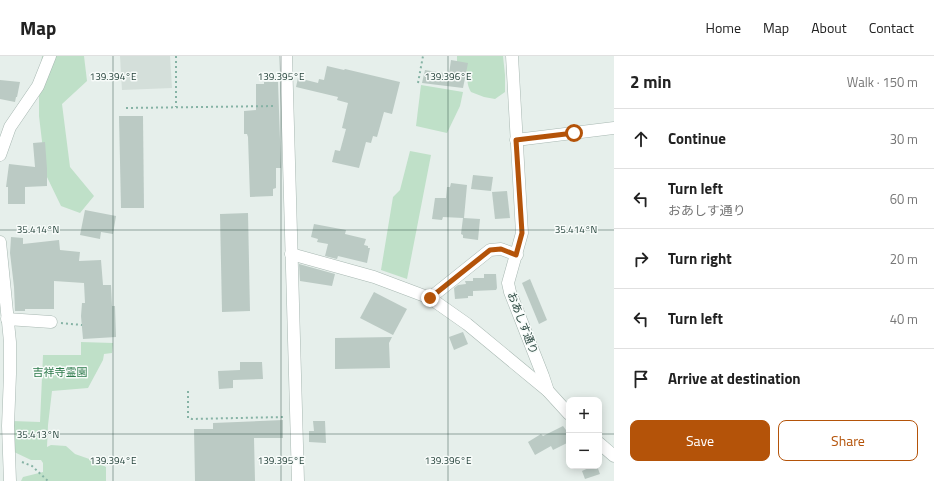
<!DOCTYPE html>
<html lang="en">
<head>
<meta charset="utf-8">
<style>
  :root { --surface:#fff; --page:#f6f6f6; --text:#222; --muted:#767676; --line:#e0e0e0; --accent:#b45309 }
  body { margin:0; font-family:"Titillium Web","Noto Sans JP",sans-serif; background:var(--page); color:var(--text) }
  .controls { position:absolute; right:12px; bottom:12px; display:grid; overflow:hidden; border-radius:8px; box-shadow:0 2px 10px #0003 }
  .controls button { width:36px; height:36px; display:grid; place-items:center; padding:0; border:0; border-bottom:1px solid var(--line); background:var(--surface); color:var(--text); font:20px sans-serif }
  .stop { position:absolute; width:12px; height:12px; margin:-9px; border:3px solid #b45309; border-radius:50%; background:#fff }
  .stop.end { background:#b45309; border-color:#fff; box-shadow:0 1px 4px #0008 }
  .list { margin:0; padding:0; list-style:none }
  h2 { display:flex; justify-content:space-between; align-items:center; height:52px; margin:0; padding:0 16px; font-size:17px }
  h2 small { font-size:13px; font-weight:400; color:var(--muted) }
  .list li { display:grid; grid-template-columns:26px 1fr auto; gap:12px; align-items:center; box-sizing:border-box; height:60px; padding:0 16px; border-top:1px solid var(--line) }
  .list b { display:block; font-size:15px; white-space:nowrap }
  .list p { margin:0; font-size:13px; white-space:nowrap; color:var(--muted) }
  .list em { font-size:13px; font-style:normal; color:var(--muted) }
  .actions { display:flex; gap:8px; padding:12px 16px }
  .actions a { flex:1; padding:9px 0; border:1px solid var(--accent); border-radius:8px; text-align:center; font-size:14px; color:var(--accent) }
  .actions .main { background:var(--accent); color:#fff }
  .icon { flex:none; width:22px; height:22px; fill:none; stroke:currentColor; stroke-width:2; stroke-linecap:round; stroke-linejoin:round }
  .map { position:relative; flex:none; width:614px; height:425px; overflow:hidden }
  header { display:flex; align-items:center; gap:24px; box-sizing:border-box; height:56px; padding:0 20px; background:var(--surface); border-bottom:1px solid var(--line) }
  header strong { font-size:19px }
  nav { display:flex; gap:22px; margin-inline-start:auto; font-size:14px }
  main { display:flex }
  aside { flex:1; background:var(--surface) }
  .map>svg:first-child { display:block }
  .built { fill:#d4dfda }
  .green { fill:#bfe0c8 }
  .building { fill:#bbcac4 }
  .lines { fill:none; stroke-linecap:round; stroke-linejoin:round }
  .minor-casing { stroke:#a8b8b2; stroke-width:13 }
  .path { stroke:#86b3a5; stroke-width:2; stroke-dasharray:2 3; stroke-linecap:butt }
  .minor { stroke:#fff; stroke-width:12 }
  .route { stroke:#b45309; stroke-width:5 }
  .ticks { fill:none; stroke:#24423a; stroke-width:1; stroke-opacity:0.45 }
  .labels { text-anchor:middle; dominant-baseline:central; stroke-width:3; stroke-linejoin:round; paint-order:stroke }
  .street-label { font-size:11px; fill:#24423a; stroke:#f7fbf9 }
  .park-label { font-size:11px; fill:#2d7a4b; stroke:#f7fbf9 }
  .ticks-label { font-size:10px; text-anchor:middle; fill:#24423a; stroke:#f7fbf9; stroke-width:3; stroke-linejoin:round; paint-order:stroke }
</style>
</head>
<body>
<header>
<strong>Map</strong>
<nav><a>Home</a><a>Map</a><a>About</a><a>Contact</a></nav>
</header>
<main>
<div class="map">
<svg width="614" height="425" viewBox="0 0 614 425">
  <rect width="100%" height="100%" fill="#e6efeb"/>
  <path class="built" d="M 120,0 L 170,0 L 172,32 L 122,34 Z"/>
  <g class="green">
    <path d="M 42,0 L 84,0 L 87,25 L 62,48 L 70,111 L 94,140 L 80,157 L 61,150 L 46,119 L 39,60 L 39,23 Z"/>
    <path d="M 457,0 L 503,0 L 505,19 L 505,36 L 495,43 L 484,41 L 471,36 C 464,24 472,19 457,9 Z"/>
    <path d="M 421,29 L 463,36 L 460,50 L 447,77 L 416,70 Z"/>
    <path d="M 410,95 L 431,99 L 407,223 L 381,214 L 393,141 L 400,134 Z"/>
    <path d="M 81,286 L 113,287 L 112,297 L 104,298 L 103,304 L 88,332 L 52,335 L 48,369 L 47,391 L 51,389 L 66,390 L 75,398 L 95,405 L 106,411 L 106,425 L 21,425 L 23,421 L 43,416 L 43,407 L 41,404 L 31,404 L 12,395 L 12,365 L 40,366 L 43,299 L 81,299 Z"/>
  </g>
  <g class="building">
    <path d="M 451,4 L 468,7 L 463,32 L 422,27 L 425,14 L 449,18 Z"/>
    <path d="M 327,10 L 344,14 L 345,13 L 400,26 L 392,58 L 384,56 L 377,81 L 373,80 L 371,87 L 366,86 L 359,112 L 332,106 L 335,94 L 340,95 L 346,73 L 342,72 L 348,47 L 337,44 L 338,41 L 296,31 L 298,22 L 318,27 L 319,23 L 324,24 Z"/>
    <path d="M 0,24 L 20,26 L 17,41 L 16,41 L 15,46 L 0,43 Z"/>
    <path d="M 264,26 L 278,26 L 281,112 L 276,112 L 276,132 L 273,133 L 273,140 L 250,141 L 248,81 L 247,78 L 244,78 L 244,55 L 256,54 L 256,28 L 264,28 Z"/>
    <path d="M 119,60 L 143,60 L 144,152 L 121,152 Z"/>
    <path d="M 45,86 L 47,113 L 47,130 L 25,131 L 25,148 L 8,148 L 8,131 L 6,131 L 9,108 L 35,111 L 33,87 Z"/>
    <path d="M 473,119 L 493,121 L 491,135 L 471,133 Z"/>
    <path d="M 451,127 L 467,129 L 464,162 L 480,163 L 478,184 L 463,182 L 463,179 L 461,178 L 463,162 L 443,161 L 442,164 L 432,163 L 435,142 L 446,142 L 447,131 L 450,131 Z"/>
    <path d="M 507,135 L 510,162 L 495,163 L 492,136 Z"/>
    <path d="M 85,154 L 116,160 L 113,178 L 101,176 L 100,183 L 80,179 Z"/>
    <path d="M 248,157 L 250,255 L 222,256 L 220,158 Z"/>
    <path d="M 314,168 L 346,174 L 345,178 L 366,183 L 364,189 L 368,190 L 368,192 L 370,192 L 367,207 L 338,200 L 337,203 L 325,200 L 328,188 L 317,186 L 318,183 L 311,181 Z"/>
    <path d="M 11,181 L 23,182 L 23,188 L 59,184 L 60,194 L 80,196 L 79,205 L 101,204 L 103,229 L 111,229 L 112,250 L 115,250 L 116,281 L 83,283 L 81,260 L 82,247 L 85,247 L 84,227 L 54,225 L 54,253 L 25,253 L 25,255 L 15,255 L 14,231 L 10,197 Z"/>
    <path d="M 299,208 L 335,218 L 332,230 L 300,225 Z"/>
    <path d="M 484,218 L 496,218 L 497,232 L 496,234 L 473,235 L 473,240 L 468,240 L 468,242 L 455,243 L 454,232 L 458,229 L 466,228 L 465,225 L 473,225 L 473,222 L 484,222 Z"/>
    <path d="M 530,223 L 547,264 L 539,268 L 522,227 Z"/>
    <path d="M 374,236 L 407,253 L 393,279 L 360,262 Z"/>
    <path d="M 463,276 L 468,288 L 454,294 L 449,281 Z"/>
    <path d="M 392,281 L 389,287 L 390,312 L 335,313 L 335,282 Z"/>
    <path d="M 240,306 L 262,306 L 263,323 L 233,324 L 233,332 L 219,333 L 218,315 L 240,314 Z"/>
    <path d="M 283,364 L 283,382 L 254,382 L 255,425 L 195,425 L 194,373 L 213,373 L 213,367 Z"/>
    <path d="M 313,365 L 325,365 L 326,387 L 309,386 L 309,375 L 314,375 Z"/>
    <path d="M 563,370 L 566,374 L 569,372 L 569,386 L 553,394 L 551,390 L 535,399 L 528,386 L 541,378 L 543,380 Z"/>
    <path d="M 593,410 L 597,410 L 600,418 L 585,423 L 582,415 Z"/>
  </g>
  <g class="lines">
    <g class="minor-casing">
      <g id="minor">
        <path d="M 286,0 L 298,425"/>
        <path d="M 512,0 L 522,177 L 508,227 L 510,236 L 543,320 L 548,335 L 569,358"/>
        <path d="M 516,84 L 614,72"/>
        <path d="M 0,99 L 10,71 L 38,30 L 50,0"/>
        <path d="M 0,186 L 10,286 L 10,318 L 8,370 L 10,425"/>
        <path d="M 291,198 L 374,221 L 430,242 L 467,268 L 548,335"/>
        <path d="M 430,242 L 490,194 L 501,193 L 517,199"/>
        <path d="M 7,263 L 51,266"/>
        <path d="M 599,387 L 614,400"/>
      </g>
    </g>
    <g class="path">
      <path d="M 176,0 L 176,51"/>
      <path d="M 418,27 L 423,0"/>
      <path d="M 126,52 L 276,50"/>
      <path d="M 61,267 L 82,269"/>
      <path d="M 188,335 L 188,362 L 192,363 L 284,361"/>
      <path d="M 22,406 L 32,410 L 48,425"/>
    </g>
    <use href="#minor" class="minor"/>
  </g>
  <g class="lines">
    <path class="route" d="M 430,242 L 490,194 L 501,193 L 516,199 L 522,177 L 516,84 L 574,77"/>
  </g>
  <path class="ticks" d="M 113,0 L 113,425M 281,0 L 281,425M 448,0 L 448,425M 0,174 L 614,174M 0,378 L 569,378M 599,378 L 614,378"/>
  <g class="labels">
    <g class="street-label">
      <text transform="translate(523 267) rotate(69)">おあしす通り</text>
    </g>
    <g class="park-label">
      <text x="60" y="316">吉祥寺霊園</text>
    </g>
  </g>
  <g class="ticks-label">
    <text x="113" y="24">139.394°E</text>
    <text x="281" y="24">139.395°E</text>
    <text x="448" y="24">139.396°E</text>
    <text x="38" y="177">35.414°N</text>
    <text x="576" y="177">35.414°N</text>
    <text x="38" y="382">35.413°N</text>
    <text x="113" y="408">139.394°E</text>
    <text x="281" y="408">139.395°E</text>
    <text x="448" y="408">139.396°E</text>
  </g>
</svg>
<div class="controls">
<button>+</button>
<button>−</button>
</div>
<div class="stop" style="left:574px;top:77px"></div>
<div class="stop end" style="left:430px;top:242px"></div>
</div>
<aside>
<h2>2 min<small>Walk · 150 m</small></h2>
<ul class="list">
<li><svg class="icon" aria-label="ahead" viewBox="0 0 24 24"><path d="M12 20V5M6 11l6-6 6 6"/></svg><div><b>Continue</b></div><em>30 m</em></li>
<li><svg class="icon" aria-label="left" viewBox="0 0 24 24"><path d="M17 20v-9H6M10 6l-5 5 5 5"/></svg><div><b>Turn left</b><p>おあしす通り</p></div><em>60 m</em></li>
<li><svg class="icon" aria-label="right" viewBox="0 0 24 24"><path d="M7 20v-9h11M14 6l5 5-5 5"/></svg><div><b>Turn right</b></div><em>20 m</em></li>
<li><svg class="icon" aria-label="left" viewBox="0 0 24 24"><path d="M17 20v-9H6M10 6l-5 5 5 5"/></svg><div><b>Turn left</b></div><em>40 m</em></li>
<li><svg class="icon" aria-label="arrive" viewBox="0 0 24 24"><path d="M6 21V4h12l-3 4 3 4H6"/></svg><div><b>Arrive at destination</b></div></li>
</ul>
<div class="actions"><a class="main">Save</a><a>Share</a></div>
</aside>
</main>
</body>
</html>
